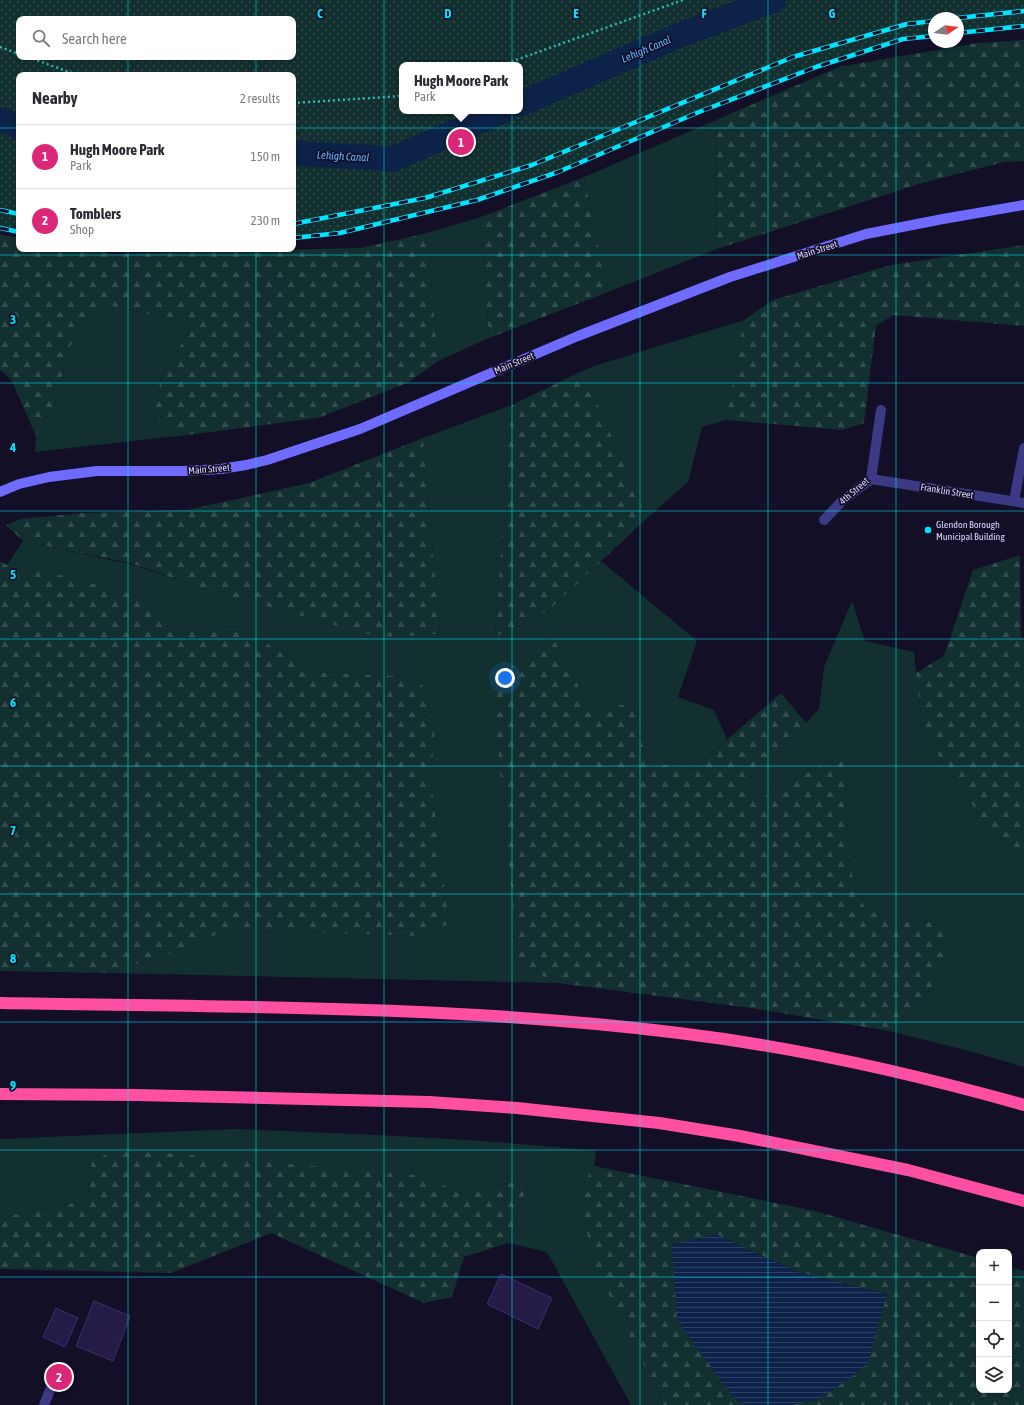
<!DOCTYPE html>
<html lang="en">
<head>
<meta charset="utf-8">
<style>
  :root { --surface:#fff; --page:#f7f7f7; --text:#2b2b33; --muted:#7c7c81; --line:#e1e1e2; --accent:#db2777 }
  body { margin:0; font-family:"Asap Condensed",sans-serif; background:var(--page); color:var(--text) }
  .controls { position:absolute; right:12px; bottom:12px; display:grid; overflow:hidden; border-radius:8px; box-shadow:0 2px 6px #0003 }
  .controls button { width:36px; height:36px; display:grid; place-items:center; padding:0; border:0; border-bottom:1px solid var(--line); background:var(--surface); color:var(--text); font:20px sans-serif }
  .compass { position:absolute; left:928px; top:12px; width:36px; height:36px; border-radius:50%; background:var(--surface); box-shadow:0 2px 6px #0003; rotate:77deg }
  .you { position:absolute; left:505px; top:678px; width:14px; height:14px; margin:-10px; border:3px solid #fff; border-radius:50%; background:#1a73e8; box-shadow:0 0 0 6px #1a73e833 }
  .badge { display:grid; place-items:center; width:26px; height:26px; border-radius:50%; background:var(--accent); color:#fff; font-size:13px; font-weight:700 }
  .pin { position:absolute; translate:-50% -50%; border:2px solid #fff; box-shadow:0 1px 4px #0006 }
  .popup { position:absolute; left:399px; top:62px; width:124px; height:52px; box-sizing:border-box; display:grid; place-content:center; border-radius:8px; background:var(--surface); filter:drop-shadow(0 1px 3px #0005); font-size:13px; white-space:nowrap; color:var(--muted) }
  .popup b { font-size:15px; color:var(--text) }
  .popup::after { content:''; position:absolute; left:50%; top:100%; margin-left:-8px; border:8px solid transparent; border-top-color:var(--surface) }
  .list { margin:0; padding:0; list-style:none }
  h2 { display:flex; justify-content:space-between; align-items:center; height:52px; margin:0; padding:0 16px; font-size:17px }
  h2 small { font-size:13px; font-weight:400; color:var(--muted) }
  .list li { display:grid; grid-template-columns:26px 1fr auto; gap:12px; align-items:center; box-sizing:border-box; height:64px; padding:0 16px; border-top:1px solid var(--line) }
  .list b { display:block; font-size:15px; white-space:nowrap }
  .list p { margin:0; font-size:13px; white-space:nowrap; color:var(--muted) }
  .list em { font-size:13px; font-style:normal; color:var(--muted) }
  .icon { flex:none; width:22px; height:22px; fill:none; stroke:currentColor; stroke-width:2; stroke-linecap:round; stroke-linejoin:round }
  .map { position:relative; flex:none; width:1024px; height:1405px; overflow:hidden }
  .search { position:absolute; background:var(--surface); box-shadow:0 2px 6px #0003; left:16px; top:16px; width:280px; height:44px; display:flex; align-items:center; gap:10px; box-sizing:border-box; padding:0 14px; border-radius:8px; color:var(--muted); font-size:15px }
  .panel { position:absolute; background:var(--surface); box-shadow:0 2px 6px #0003; left:16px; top:72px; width:280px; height:180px; border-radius:8px }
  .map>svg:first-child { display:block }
  .grass { fill:#12302f }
  .forest { fill:url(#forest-firs) }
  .park { fill:url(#park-dots); fill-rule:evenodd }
  .water { fill:url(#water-rules) }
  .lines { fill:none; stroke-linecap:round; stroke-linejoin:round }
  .canal { stroke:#0c2248; stroke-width:25 }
  .building { fill:#241b47; stroke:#3b2d73 }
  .path { stroke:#2fb8b0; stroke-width:2.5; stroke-dasharray:2 3; stroke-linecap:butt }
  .service { stroke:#3d3a85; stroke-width:10 }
  .minor { stroke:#3d3a85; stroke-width:10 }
  .secondary { stroke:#6f6bff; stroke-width:10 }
  .motorway { stroke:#ff4fa3; stroke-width:12 }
  .rail-casing { stroke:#00e5ff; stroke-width:4.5 }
  .rail { stroke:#130f26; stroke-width:3; stroke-dasharray:9; stroke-linecap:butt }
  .grid { fill:none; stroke:#00e5ff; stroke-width:1; stroke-opacity:0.55 }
  .poi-dot { fill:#00e5ff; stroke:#130f26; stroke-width:1.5 }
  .labels { text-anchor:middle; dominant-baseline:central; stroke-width:3.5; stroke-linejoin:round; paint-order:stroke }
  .street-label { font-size:10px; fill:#d9d4ff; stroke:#130f26 }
  .poi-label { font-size:10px; fill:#d9d4ff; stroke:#130f26; text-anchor:start }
  .water-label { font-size:11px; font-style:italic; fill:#62b6ff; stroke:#130f26 }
  .grid-label { font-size:13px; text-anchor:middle; font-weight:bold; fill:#00e5ff; stroke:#130f26; stroke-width:3.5; stroke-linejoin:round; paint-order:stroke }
</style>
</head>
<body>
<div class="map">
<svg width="1024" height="1405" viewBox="0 0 1024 1405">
  <defs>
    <pattern id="forest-firs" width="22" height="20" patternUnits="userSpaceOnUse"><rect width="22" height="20" fill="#12302f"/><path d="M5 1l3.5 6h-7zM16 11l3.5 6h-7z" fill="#344d4e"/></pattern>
    <pattern id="park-dots" width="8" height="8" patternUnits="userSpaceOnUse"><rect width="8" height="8" fill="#12302f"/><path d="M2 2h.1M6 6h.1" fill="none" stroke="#344d4e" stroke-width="1.8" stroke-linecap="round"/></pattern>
    <pattern id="water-rules" width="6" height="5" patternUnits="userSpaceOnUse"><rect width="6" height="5" fill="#0c2248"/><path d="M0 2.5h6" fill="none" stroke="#2f4163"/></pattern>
  </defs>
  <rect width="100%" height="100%" fill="#130f26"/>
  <g class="grass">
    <path d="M 716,120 L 717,249 L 608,292 L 584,177 Z"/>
    <path d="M 481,217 L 489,338 L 438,361 L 427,233 Z"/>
    <path d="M 104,304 L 194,324 L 161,377 L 153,420 L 187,435 L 35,452 L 36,436 L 55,404 L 68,349 Z"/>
    <path d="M 744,320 L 726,420 L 702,427 L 688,482 L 647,518 L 595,398 L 576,374 L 594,366 Z"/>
    <path d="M 512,405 L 507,460 L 495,637 L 547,612 L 601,561 L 697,641 L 678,697 L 714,710 L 727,739 L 692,770 L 644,761 L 637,702 L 591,710 L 552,635 L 518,963 L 557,983 L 107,973 L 171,953 L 228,930 L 418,936 L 449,924 L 431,780 L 435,727 L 420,677 L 315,672 L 247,632 L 170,629 L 140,596 L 7,565 L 23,541 L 130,564 L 201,588 L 440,634 L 423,438 Z"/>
    <path d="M 852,601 L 865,641 L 914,652 L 923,733 L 985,823 L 1024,865 L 1024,1067 L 977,1053 L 889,1031 L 931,989 L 948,921 L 899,922 L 865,909 L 852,874 L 845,800 L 850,749 L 755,802 L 746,786 L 819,709 L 824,667 Z"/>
    <path d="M 235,1129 C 355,1134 476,1138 596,1151 L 594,1166 L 579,1190 L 663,1405 L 631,1405 L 547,1252 L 508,1243 L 529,1179 L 458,1193 L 427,1176 L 91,1162 L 88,1200 L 9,1216 L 0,1226 L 0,1139 Z"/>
  </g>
  <g class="forest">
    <path d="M 1024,40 L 1024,161 L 1004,162 L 922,183 L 717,249 L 716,120 L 839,67 L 977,43 Z"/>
    <path d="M 584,177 L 608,292 L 489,338 L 481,217 Z"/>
    <path d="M 427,233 L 438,361 L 407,383 L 318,418 L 187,435 L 153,420 L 161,377 L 194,324 L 104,304 L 68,349 L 55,404 L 36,436 L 11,379 L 0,370 L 0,234 L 19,238 L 19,249 L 86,249 L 113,254 L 361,248 Z"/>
    <path d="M 1024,245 L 1024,326 L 893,315 L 876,326 L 864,423 L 842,430 L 726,420 L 744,320 L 773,300 L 891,265 Z"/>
    <path d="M 576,374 L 595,398 L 647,518 L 547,612 L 495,637 L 507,460 L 512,405 Z"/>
    <path d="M 423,438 L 440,634 L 378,637 L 201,588 L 130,563 L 23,541 L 6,525 L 21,519 L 82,513 L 187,510 L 309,483 Z"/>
    <path d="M 1020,555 L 1021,637 L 1024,638 L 1024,865 L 985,823 L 923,733 L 916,673 L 944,656 L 973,570 Z"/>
    <path d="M 0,561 L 7,565 L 34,568 L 140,596 L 170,629 L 247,632 L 315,672 L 420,677 L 435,727 L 431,780 L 449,924 L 418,936 L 228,930 L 171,953 L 107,973 L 0,971 Z"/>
    <path d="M 552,635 L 591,710 L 637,702 L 645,761 L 692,770 L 781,693 L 806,723 L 747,786 L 755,802 L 850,749 L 845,800 L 852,874 L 865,909 L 899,922 L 948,921 L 947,952 L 931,989 L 889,1031 L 751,1008 L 557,983 L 518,963 L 492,682 Z"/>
    <path d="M 118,1149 L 427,1176 L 458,1193 L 529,1179 L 508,1243 L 464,1257 L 452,1297 L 424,1303 L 271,1233 L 171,1273 L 0,1269 L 0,1226 L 9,1216 L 88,1200 L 91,1162 Z"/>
    <path d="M 594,1166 L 815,1211 L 979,1258 L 979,1390 L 1009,1390 L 1009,1267 L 1024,1271 L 1024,1405 L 790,1405 L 816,1400 L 887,1294 L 797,1272 L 716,1234 L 733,1397 L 747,1405 L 663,1405 L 659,1394 L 593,1263 L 579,1190 Z"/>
  </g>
  <path class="park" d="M 0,0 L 1024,0 L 1024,26 L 958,33 L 958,18 L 934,18 L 934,36 L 903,39 L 816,67 L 699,112 L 558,172 L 477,200 L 340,233 L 293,238 L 293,75 L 19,75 L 19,232 L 0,228 ZM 19,19 L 293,19 L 293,57 L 19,57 ZM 402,65 L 520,65 L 520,111 L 402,111 Z"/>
  <path class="water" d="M 716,1234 L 797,1272 L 887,1294 L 868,1363 L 848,1380 L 816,1400 L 790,1405 L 747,1405 L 733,1397 L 677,1320 L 672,1245 Z"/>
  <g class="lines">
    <g class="canal">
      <path d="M 520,104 L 680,35 L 774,0"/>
      <path d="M 0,119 L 19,126"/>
      <path d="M 293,153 L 393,159 L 503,111"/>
    </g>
  </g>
  <g class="building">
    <path d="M 501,1274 L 552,1298 L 538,1329 L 487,1304 Z"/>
    <path d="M 94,1301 L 130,1316 L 113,1361 L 76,1346 Z"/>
    <path d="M 56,1308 L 78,1318 L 65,1347 L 43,1337 Z"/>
  </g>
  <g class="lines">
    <g class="path">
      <path d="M 0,47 L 19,54"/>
      <path d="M 28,57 L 77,75"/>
      <path d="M 502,65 L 683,0"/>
      <path d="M 293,103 L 402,96"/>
    </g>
    <g class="service">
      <path d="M 1014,501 L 1024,448"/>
      <path d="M 44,1405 L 56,1375"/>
    </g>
    <g class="minor">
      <path d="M 871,479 L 1024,503"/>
      <path d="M 824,520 L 841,502 L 871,479 L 881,410"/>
    </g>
    <path class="secondary" d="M 0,492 L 19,484 L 49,477 L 97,471 L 184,471 L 221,469 L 246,465 L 267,460 L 360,429 L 578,336 L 730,277 L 866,234 L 943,219 L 1024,205"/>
    <g class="motorway">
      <path d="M 0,1003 C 226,1007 454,1005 679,1033 C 795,1047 911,1073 1024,1105"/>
      <path d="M 0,1094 L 136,1095 L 429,1102 L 517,1108 L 659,1123 L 740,1136 L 908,1170 L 1024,1201"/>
    </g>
    <g class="rail-casing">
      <g id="rail">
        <path d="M 958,18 L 1024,11"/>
        <path d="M 958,33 L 1024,26"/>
        <path d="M 0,210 L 19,214"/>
        <path d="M 293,224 L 425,198 L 532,165 L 793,57 L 907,24 L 934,21"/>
        <path d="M 0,228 L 19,232"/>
        <path d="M 293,238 L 340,233 L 477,200 L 558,172 L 699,112 L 816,67 L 903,39 L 934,36"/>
      </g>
    </g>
    <use href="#rail" class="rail"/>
  </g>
  <path class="grid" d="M 128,0 L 128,19M 256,0 L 256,19M 384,0 L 384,1405M 512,0 L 512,1405M 640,0 L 640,1405M 768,0 L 768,1405M 896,0 L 896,1405M 128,57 L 128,75M 256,57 L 256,75M 0,128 L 19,128M 293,128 L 1024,128M 128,249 L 128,1405M 256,249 L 256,1405M 0,255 L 1024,255M 0,383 L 1024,383M 0,511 L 1024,511M 0,639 L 1024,639M 0,766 L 1024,766M 0,894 L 1024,894M 0,1022 L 1024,1022M 0,1150 L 1024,1150M 0,1277 L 979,1277M 1009,1277 L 1024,1277"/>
  <circle class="poi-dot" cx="928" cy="530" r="4"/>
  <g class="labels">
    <g class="street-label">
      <text transform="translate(817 250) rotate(-18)">Main Street</text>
      <text transform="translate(514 363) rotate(-23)">Main Street</text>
      <text transform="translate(209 469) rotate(-5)">Main Street</text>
      <text transform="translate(854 491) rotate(-41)">4th Street</text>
      <text transform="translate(947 491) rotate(9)">Franklin Street</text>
    </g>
    <g class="poi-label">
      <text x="936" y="524">Glendon Borough<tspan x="936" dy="12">Municipal Building</tspan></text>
    </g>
    <g class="water-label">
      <text transform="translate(646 49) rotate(-23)">Lehigh Canal</text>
      <text transform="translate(343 156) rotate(3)">Lehigh Canal</text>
    </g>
  </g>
  <g class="grid-label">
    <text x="320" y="18">C</text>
    <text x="448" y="18">D</text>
    <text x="576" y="18">E</text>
    <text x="704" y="18">F</text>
    <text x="832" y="18">G</text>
    <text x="13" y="324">3</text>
    <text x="13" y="452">4</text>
    <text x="13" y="579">5</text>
    <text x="13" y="707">6</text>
    <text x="13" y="835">7</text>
    <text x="13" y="963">8</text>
    <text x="13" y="1090">9</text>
  </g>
</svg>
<div class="controls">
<button>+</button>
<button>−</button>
<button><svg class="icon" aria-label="locate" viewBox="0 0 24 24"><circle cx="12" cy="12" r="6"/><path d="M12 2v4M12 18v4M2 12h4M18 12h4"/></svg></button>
<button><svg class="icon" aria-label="layers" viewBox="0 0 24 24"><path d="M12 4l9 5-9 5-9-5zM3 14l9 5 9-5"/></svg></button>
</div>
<svg class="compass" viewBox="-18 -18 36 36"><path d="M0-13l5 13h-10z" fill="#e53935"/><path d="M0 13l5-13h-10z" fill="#7c7c81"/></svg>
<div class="you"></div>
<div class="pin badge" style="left:461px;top:142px">1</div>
<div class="popup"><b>Hugh Moore Park</b>Park</div>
<div class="pin badge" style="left:59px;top:1377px">2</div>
<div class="search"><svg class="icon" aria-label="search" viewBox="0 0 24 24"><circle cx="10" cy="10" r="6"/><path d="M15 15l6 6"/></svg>Search here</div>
<section class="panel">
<h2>Nearby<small>2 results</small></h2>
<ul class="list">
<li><span class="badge">1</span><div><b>Hugh Moore Park</b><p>Park</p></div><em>150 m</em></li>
<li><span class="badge">2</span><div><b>Tomblers</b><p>Shop</p></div><em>230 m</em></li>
</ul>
</section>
</div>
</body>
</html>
